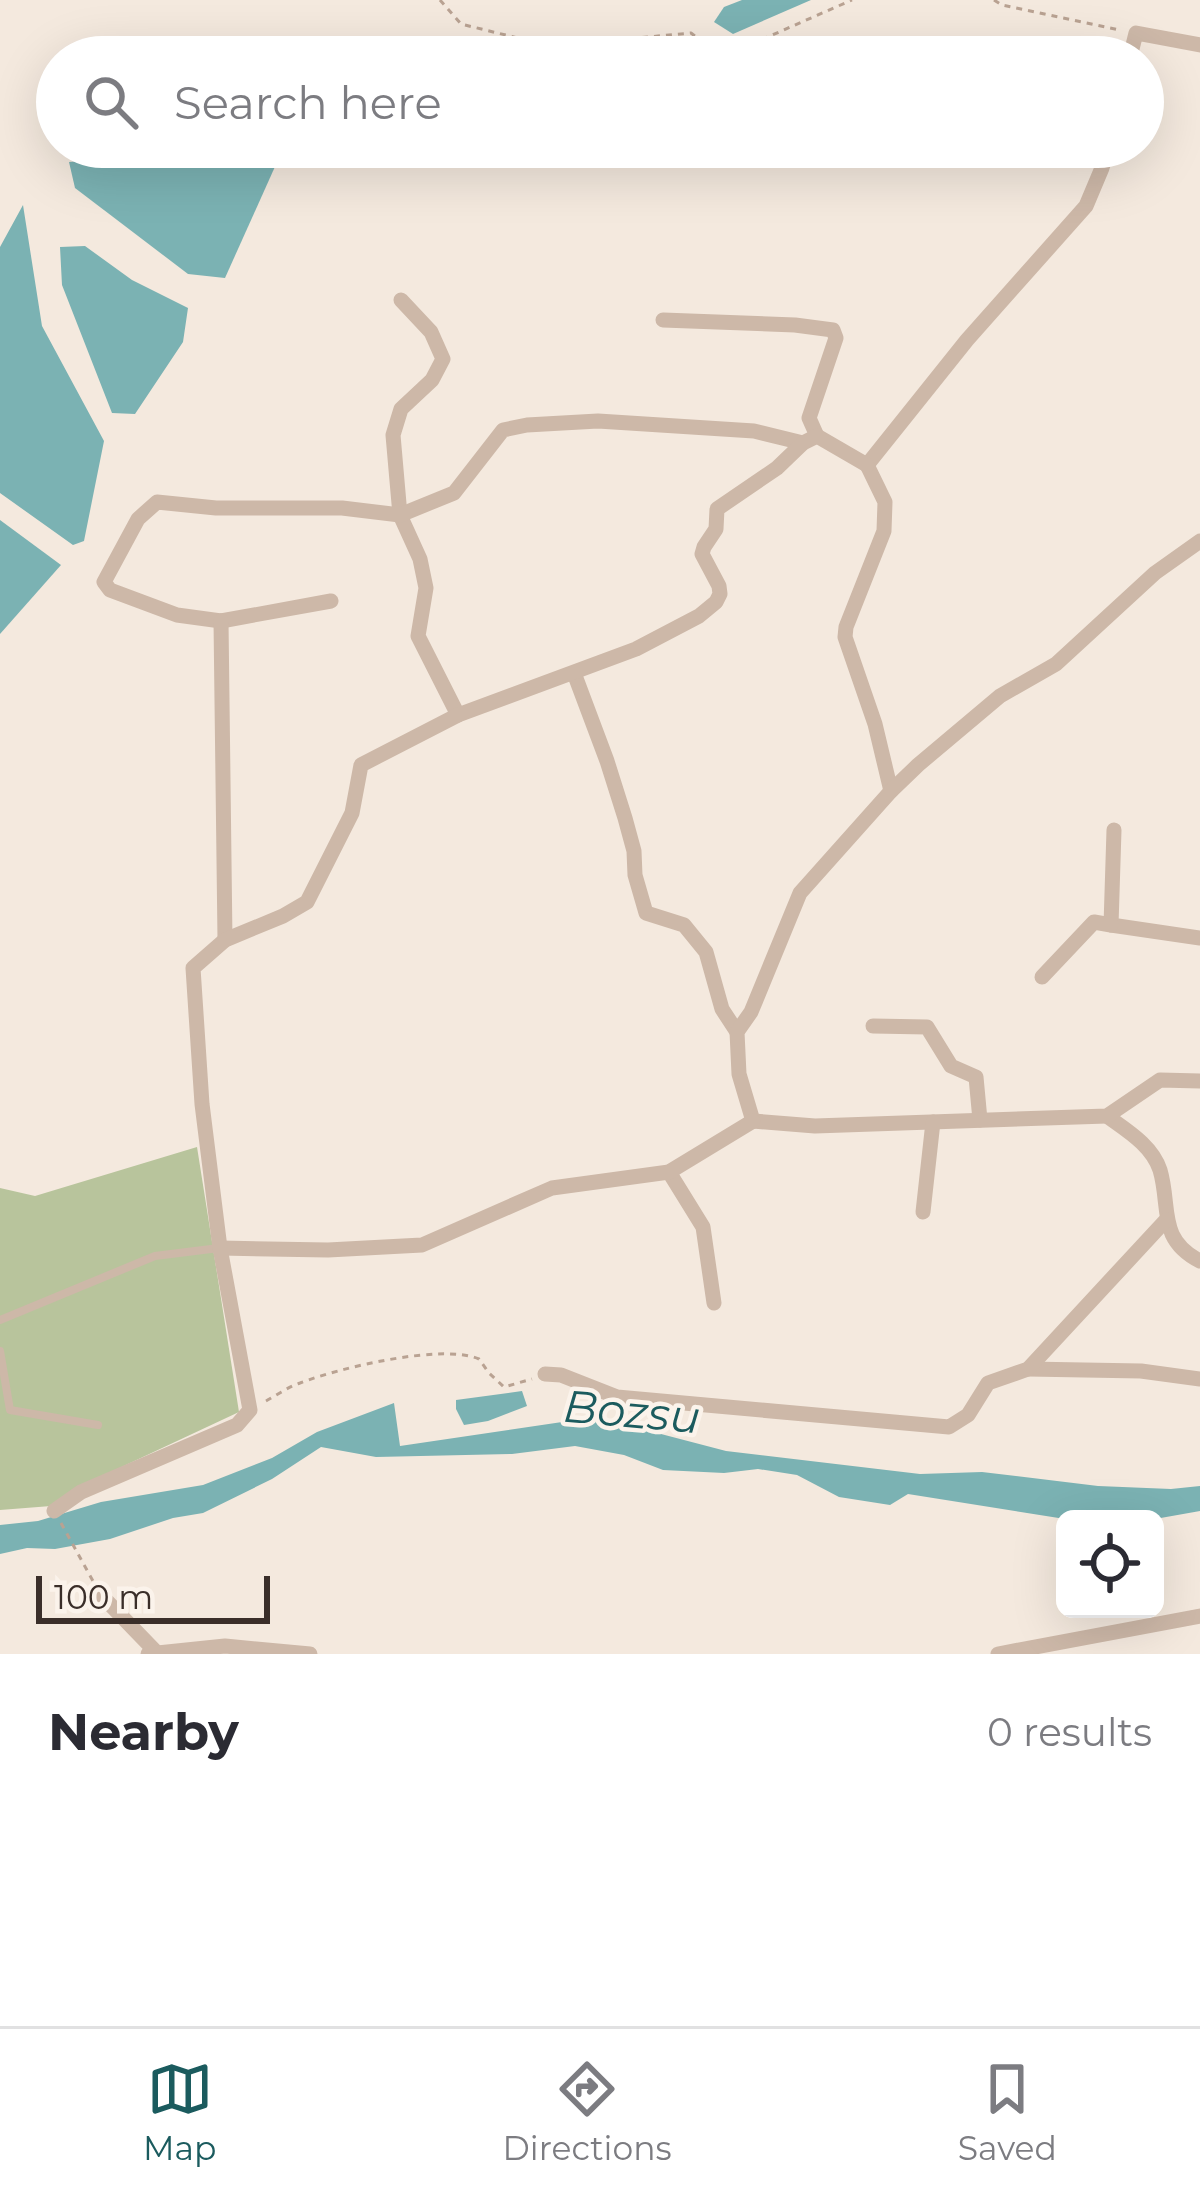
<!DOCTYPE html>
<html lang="en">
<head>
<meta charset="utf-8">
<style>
  :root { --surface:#fff; --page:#f7f7f7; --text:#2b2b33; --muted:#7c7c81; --line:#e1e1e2; --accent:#1b5b5e }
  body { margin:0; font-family:Montserrat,sans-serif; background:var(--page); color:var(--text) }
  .controls { position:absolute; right:36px; bottom:36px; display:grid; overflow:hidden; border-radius:18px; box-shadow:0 12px 48px #0002 }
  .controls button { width:108px; height:108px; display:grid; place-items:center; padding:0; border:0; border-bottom:3px solid var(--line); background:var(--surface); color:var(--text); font:60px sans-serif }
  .scale { position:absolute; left:36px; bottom:30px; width:234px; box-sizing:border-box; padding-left:12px; border:6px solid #3a2e29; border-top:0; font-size:33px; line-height:42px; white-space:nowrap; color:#3a2e29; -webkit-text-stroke:9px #fbf3eb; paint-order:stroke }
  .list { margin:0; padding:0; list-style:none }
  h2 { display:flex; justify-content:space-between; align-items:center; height:156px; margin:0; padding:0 48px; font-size:51px }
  h2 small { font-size:39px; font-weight:400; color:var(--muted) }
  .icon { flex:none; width:66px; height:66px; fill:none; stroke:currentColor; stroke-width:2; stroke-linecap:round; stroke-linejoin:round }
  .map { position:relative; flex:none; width:1200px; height:1654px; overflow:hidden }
  .search { position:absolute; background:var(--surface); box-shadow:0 12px 48px #0002; left:36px; right:36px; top:36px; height:132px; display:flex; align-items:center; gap:30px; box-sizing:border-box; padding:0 42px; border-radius:66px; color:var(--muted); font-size:45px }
  .sheet { height:372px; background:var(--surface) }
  nav { display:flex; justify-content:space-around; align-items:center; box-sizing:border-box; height:168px; border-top:3px solid var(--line); background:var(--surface); font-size:33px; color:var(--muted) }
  nav a { display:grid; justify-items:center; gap:6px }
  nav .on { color:var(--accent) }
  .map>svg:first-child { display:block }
  .green { fill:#b8c49c }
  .water { fill:#7bb2b3 }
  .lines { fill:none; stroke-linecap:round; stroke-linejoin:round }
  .path { stroke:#b9a292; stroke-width:3; stroke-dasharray:6 6; stroke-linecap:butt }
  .lane { stroke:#cdb8a8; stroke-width:8 }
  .street { stroke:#cdb8a8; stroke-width:15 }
  .labels { text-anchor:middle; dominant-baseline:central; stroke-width:9; stroke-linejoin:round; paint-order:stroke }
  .water-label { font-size:45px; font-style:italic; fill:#1b5b5e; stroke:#fbf3eb }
</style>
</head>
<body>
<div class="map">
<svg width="1200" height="1654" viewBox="0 0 1200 1654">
  <rect width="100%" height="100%" fill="#f4e9de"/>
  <path class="green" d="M 197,1147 L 239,1412 L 81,1486 L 51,1506 L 0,1510 L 0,1188 L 35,1196 Z"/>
  <g class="water">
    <path d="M 742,0 L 811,0 L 733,34 L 714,22 L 724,7 Z"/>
    <path d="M 265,147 L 282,151 L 225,278 L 188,274 L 75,188 L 69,162 Z"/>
    <path d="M 23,205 L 42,326 L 104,441 L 84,541 L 73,545 L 0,493 L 0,247 Z"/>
    <path d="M 85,246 L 132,280 L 188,308 L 183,342 L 135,414 L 112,413 L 62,285 L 60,247 Z"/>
    <path d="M 0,520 L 61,565 L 0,634 Z"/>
    <path d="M 522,1391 L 527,1406 L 488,1421 L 464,1425 L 456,1409 L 456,1400 Z"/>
    <path d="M 394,1403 L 400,1446 L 596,1417 L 726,1451 L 920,1474 L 982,1472 L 1098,1486 L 1171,1489 L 1200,1486 L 1200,1511 L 1155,1519 L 1065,1519 L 908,1494 L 890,1505 L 839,1497 L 797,1475 L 758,1469 L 724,1473 L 663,1470 L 624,1455 L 575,1446 L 512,1454 L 376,1457 L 321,1447 L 272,1479 L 203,1513 L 173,1518 L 110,1539 L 55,1549 L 27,1548 L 0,1554 L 0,1525 L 38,1521 L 101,1502 L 203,1485 L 272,1458 L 317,1432 Z"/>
  </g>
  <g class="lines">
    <g class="path">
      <path d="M 440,0 L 461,24 L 550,46 L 691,33 L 722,57 L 852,0"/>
      <path d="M 994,0 L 1002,5 L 1120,30"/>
      <path d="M 266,1401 C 277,1395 288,1387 300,1383 C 339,1368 442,1343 479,1359 L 489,1373 L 504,1387 L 532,1379"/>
      <path d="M 61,1523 L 94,1583"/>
    </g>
    <g class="lane">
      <path d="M 0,1320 L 155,1256 L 219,1248"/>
      <path d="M 0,1351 L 10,1410 L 98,1425"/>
    </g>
    <g class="street">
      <path d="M 1130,57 L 1136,33 L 1200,45"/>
      <path d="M 401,300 L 431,332 L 443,359 L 432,380 L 401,409 L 393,435 L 400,515 L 420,559 L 426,588 L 418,636 L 458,715"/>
      <path d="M 663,320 L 795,325 L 833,330 L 836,338 L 809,418 L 817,436"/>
      <path d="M 867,465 L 967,340 L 1086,206 L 1102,168 L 1108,147"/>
      <path d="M 867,465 L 885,502 L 884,531 L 846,627 L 845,637 L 875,724 L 891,791"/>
      <path d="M 331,601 L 221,621 L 177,615 L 110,590 L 104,582 L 138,519 L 157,502 L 216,508 L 342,508 L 400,515 L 454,493 L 503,430 L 527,425 L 598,421 L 754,431 L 803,443"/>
      <path d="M 221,621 L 225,940"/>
      <path d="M 574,673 L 607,761 L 625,818 L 634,851 L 635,875 L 646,913 L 684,925 L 706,952 L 722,1009 L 737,1032"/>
      <path d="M 1114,830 L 1111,925 L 1200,938"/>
      <path d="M 1042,977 L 1094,922 L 1111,925"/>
      <path d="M 873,1026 L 927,1027 L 951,1066 L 976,1077 L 980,1120"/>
      <path d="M 1107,1116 C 1126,1130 1152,1145 1160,1170 C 1171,1207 1157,1239 1200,1261"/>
      <path d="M 753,1121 L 739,1074 L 737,1032 L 751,1012 L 800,893 L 891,791 L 918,765 L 1000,696 L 1056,664 L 1155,573 L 1200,541"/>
      <path d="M 753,1121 L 815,1126 L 1107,1116 L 1160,1080 L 1200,1081"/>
      <path d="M 669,1172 L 703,1227 L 714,1303"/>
      <path d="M 923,1212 L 933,1122"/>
      <path d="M 220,1248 L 328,1250 L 422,1245 L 552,1188 L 669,1172 L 753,1121"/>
      <path d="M 1028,1369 L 1141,1371 L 1200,1379"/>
      <path d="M 545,1374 L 561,1375 L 617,1397 L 949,1427 L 968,1415 L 988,1383 L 1028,1369 L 1166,1220"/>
      <path d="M 54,1511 L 81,1492 L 237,1425 L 250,1410 L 220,1248 L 202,1104 L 193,968 L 225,940 L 283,916 L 307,902 L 352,813 L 361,765 L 458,715 L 636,649 L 699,616 L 716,602 L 720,594 L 719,586 L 702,554 L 704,547 L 716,529 L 717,509 L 777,468 L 803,443 L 817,436 L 867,465"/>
      <path d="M 100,1594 L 158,1654"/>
      <path d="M 148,1654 L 225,1646 L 310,1654"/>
      <path d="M 998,1654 L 1200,1616"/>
    </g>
  </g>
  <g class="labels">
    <g class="water-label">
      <text transform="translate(632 1411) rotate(5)">Bozsu</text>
    </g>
  </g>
</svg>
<div class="controls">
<button><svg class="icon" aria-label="locate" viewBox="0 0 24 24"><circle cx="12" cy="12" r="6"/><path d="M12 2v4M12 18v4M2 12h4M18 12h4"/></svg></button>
</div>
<div class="scale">100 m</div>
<div class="search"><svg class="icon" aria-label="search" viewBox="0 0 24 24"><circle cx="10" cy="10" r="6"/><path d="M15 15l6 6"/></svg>Search here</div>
</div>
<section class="sheet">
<h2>Nearby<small>0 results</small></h2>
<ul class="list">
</ul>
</section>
<nav>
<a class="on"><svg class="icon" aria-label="map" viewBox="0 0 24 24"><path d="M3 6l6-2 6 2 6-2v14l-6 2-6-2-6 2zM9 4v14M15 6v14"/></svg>Map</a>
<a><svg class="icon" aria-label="directions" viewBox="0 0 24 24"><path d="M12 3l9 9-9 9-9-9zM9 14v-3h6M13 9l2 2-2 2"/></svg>Directions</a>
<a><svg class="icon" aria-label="saved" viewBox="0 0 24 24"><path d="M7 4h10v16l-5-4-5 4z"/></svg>Saved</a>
</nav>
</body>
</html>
